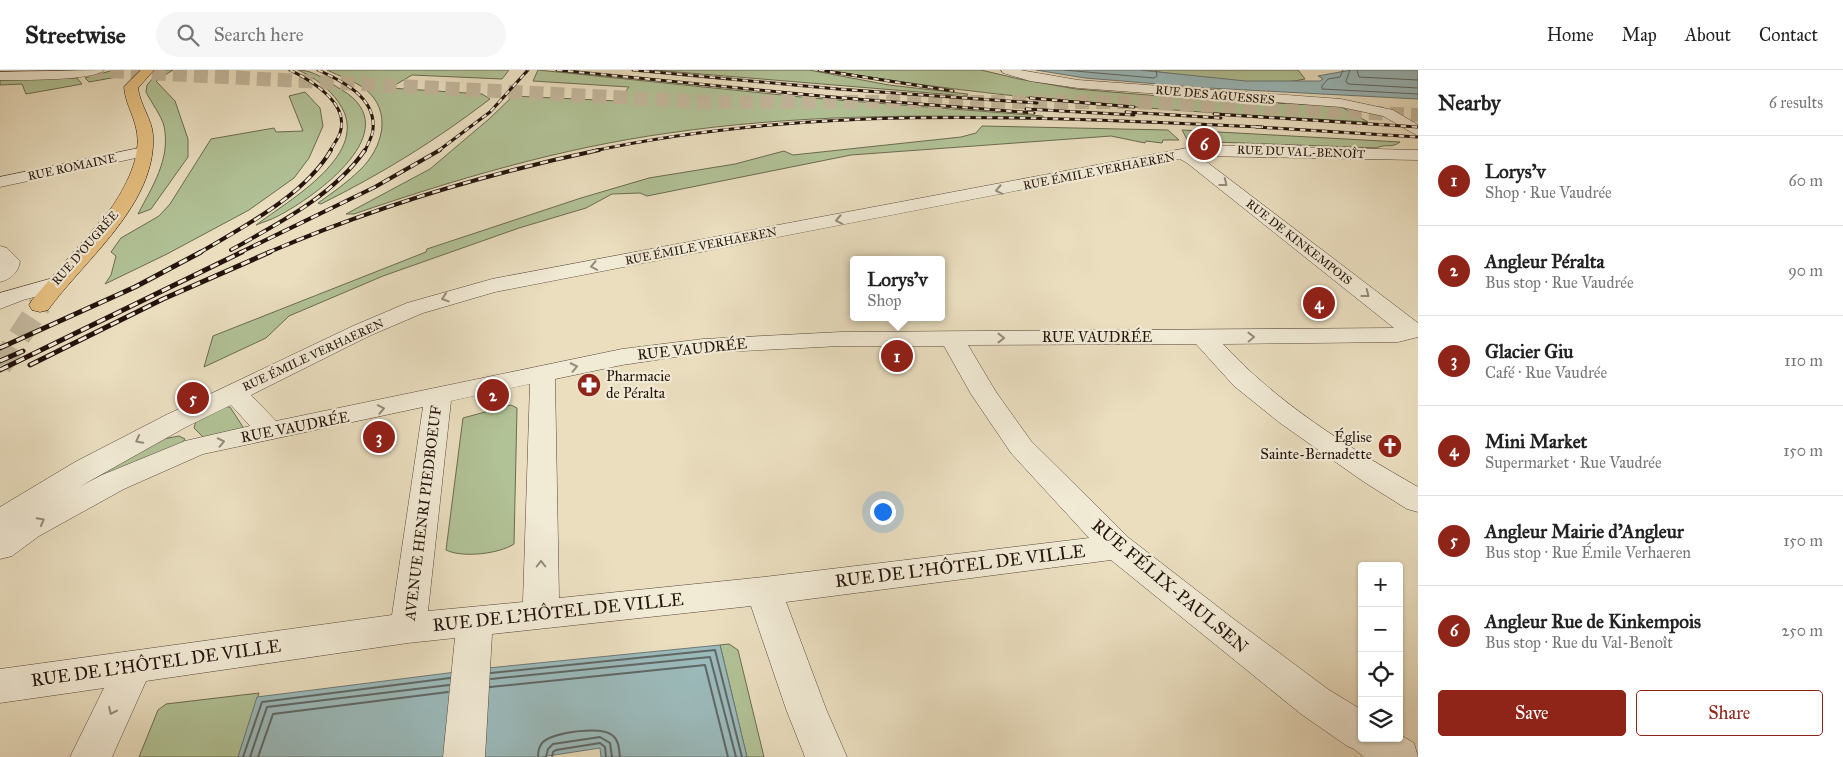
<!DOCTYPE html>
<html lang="en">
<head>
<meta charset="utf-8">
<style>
  :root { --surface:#fff; --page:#f6f6f6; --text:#222; --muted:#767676; --line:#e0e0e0; --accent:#8f2418 }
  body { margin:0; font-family:"IM FELL Great Primer",serif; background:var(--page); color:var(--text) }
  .controls { position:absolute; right:15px; bottom:15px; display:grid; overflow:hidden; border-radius:5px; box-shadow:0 1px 4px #0004 }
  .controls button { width:45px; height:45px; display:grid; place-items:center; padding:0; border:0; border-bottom:1px solid var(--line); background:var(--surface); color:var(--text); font:25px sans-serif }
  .you { position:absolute; left:882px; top:441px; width:18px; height:18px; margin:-12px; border:4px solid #fff; border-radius:50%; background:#1a73e8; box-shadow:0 0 0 8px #1a73e833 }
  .badge { display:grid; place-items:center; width:32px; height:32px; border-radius:50%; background:var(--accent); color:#fff; font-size:16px; font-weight:700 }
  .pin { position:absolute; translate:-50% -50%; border:2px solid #fff; box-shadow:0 1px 5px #0006 }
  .popup { position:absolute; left:850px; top:186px; width:95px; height:65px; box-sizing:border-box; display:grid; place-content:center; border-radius:5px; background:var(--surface); filter:drop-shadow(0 1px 4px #0005); font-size:16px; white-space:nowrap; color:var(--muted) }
  .popup b { font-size:19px; color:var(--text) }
  .popup::after { content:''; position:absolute; left:50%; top:100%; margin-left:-10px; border:10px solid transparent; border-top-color:var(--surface) }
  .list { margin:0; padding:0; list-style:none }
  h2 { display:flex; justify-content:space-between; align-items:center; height:65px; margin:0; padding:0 20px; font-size:21px }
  h2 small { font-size:16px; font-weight:400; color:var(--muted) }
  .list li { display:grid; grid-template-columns:32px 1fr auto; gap:15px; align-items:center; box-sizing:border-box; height:90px; padding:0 20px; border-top:1px solid var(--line) }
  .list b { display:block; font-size:19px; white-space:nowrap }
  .list p { margin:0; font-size:16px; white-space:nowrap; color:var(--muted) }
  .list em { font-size:16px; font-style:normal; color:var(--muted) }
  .actions { display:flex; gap:10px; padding:15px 20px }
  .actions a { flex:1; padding:11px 0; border:1px solid var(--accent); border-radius:5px; text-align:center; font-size:18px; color:var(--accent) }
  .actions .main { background:var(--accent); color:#fff }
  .icon { flex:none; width:28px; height:28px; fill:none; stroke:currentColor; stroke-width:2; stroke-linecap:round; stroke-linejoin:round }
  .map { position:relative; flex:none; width:1418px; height:687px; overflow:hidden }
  header { display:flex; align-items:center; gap:30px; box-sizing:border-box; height:70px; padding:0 25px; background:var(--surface); border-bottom:1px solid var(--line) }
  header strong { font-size:24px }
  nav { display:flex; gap:28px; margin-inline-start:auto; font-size:18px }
  .search { width:350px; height:45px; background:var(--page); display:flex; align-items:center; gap:12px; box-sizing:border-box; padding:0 18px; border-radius:28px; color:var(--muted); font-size:19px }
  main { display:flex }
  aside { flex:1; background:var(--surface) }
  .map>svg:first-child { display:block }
  .green { fill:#b1c296; stroke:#6a6b51 }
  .water { fill:#9bbabb; stroke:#6b7875 }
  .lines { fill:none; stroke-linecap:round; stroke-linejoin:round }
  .shore-far1 { stroke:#606764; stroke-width:1 }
  .shore { stroke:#606764; stroke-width:2 }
  .major-tunnel { stroke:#c2b69b; stroke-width:23; stroke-dasharray:23 12; stroke-linecap:butt }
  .highway-tunnel { stroke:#c2b69b; stroke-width:14; stroke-dasharray:14 7; stroke-linecap:butt }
  .minor-casing { stroke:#564639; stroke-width:1 }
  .major-casing { stroke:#24140c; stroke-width:1 }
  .minor { fill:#f1ead5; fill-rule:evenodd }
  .major { fill:#e5bf80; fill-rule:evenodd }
  .rail-far2-casing { stroke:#24140c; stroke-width:3 }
  .rail-far1-casing { stroke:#24140c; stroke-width:4 }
  .rail-casing { stroke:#24140c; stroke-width:5 }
  .rail-far2 { stroke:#f1ead5; stroke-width:2; stroke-dasharray:5.5; stroke-linecap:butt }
  .rail-far1 { stroke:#f1ead5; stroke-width:2.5; stroke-dasharray:8; stroke-linecap:butt }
  .rail { stroke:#f1ead5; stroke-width:3; stroke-dasharray:9; stroke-linecap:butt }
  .oneway { stroke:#958a7b }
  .labels { text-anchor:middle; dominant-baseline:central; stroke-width:4.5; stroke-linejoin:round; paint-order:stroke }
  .far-street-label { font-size:12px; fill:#24140c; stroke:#f1ead5 }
  .street-label { font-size:15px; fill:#24140c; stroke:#f1ead5 }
  .poi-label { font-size:15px; fill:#24140c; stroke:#f1ead5; text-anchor:start }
  .near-street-label { font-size:18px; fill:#24140c; stroke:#f1ead5 }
</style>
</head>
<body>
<header>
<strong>Streetwise</strong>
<div class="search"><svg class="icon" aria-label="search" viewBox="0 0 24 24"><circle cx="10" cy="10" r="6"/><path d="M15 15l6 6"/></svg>Search here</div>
<nav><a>Home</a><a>Map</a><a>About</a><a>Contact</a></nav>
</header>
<main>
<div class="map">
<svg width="1418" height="687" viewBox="0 0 1418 687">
  <rect width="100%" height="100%" fill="#eadebf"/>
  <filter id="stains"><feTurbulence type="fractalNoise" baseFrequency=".004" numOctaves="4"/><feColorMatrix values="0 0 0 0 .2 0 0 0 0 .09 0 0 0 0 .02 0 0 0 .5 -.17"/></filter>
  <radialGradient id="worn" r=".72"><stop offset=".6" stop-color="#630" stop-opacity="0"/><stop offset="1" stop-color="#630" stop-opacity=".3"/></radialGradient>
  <g class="green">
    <path d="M 114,0 L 121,0 L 123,3 L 117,7 L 89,12 L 85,8 Z"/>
    <path d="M 160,0 L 173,0 L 156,11 L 175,31 L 188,69 L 188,87 L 151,139 L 138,144 C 152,117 171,89 164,56 C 161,45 151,32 146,22 L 147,15 Z"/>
    <path d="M 298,0 C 315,0 328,12 342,20 C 409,60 315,127 278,146 C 271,150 263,152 256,155 C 289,130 374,83 339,33 C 329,18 314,7 298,0 Z"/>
    <path d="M 327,0 L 509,0 L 502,9 L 412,5 L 390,18 L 482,24 L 490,29 C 435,71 383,103 321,134 L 318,133 C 332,123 348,112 360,100 C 383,78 393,41 365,19 C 355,11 339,6 327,0 Z"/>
    <path d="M 538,0 L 811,28 L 1043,46 L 1043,48 C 917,44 793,45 669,63 C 561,78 456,109 354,144 L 346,144 L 430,99 L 489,49 L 513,26 L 618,31 L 629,17 L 533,11 Z"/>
    <path d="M 653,0 L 809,0 L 889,15 L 968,24 L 967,26 Z"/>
    <path d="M 827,0 L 981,0 L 1019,9 L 1076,19 L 1207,30 L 1340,36 L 1368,52 C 1188,42 1006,31 827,0 Z"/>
    <path d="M 1142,0 L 1298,0 L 1305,9 C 1259,19 1189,5 1142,0 Z"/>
    <path d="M 77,8 L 82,14 L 26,24 L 22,14 L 0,15 L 0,10 Z"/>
    <path d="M 305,22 L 320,38 L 323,56 L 309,88 L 294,108 L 249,140 L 167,184 L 105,214 L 111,205 L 116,186 L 111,182 L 121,168 L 159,146 L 170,134 L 211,69 L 274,58 L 276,62 L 303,61 L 289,26 Z"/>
    <path d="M 982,56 L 1168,60 L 1179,70 L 1163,70 L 1162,73 L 1146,71 L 1145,73 L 1111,66 L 851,85 L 647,126 L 640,123 L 612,124 L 586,138 L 519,158 L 383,206 L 289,246 L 266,268 L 204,297 L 213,266 L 426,182 L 427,179 L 581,128 L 649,108 L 735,94 L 784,81 L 793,85 L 961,67 L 976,63 Z"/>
    <path d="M 1182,60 L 1400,72 C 1391,79 1385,73 1377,78 L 1188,71 Z"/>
    <path d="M 511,335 L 517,338 L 514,474 C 499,484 462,488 446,480 L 463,348 Z"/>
    <path d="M 225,337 L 230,337 L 243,357 L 242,360 L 205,369 L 194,358 L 196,351 Z"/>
    <path d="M 179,366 L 185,369 L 181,375 L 0,458 L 163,369 Z"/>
    <path d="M 729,574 L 738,580 L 764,687 L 747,687 L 720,575 Z"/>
    <path d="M 259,623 L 238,687 L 139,687 L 158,640 L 166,634 Z"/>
  </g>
  <g class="water">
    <path d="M 1036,0 L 1139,0 L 1246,11 L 1320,11 L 1323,9 L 1318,6 L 1351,0 L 1418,0 L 1418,29 L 1208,18 L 1085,8 Z"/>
    <path d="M 720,575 L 747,687 L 601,687 L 600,678 L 541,687 L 238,687 L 257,627 L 488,598 Z"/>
  </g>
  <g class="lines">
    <g class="shore-far1">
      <path d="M 1064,0 L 1154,8 L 1157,6 L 1156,0"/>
      <path d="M 1343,0 L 1340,7 L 1328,9 L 1322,16 L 1322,19 L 1418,24"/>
      <path d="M 1350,0 L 1346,11 L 1348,14 L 1418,18"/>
      <path d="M 1357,0 L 1359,7 L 1418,10"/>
    </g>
    <g class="shore">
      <path d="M 491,603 L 715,580 L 742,687"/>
      <path d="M 491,609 L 710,587 L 736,687"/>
      <path d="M 490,617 L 705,595 L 728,687"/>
      <path d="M 243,687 L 262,632 L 450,608"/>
      <path d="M 250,687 L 267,637 L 449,615"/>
      <path d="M 258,687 L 273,644 L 448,622"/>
      <path d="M 538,687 C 538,681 539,676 543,672 C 553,662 601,656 612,665 C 619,670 619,679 620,687"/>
      <path d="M 546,687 L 548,679 L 553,674 L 600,667 L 610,673 L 612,687"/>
      <path d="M 552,687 L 553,682 L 556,680 L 600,673 L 605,677 L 606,687"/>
    </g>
    <path class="major-tunnel" d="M 0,296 L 40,235"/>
    <path class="highway-tunnel" d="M 89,0 L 708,32 L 1131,32 L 1418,45"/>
    <g class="minor-casing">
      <g id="minor">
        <path d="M 104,0 C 94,11 18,10 0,10 L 0,2 Z"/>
        <path d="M 1001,0 L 1020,0 L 1078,10 L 1341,29 L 1393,40 L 1418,55 L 1418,66 L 1383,46 L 1341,37 L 1078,18 L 1030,11 L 1003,3 Z"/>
        <path d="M 1203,75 L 1418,80 L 1418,90 L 1199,86 L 1418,253 L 1418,267 L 1398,272 L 1223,274 C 1277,333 1348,377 1418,417 L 1418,442 L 1407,439 L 1364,412 L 1280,353 L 1234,316 L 1196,274 L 968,275 L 996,322 L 1031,371 L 1129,468 L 1235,550 L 1329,620 L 1362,640 L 1362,668 L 1399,668 L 1399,664 L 1414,673 L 1418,687 L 1364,687 L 1354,679 L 1347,676 L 1301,644 L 1111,490 L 786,532 L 826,639 L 847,687 L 805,687 L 786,639 L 751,536 L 492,564 L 485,687 L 443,687 L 455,568 L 408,573 L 146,611 L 112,687 L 70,687 L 104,618 L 0,633 L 0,599 L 392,545 L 423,337 L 203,384 L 124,419 L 39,466 L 12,486 L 0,489 L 0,437 L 75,392 L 166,345 L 353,256 L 407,233 L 492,209 ZM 1180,89 L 1187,93 L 1394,258 L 841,262 L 703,269 L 622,279 L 276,351 L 251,325 L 369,266 L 423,243 L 495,222 ZM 841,276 L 944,276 L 971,324 L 1011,383 L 1089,468 L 764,507 L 559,528 L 555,309 L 622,295 L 703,283 ZM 530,314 L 523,532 L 428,541 L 451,331 ZM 231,335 L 250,356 L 185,371 L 102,405 L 79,417 L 186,357 Z"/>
        <path d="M 144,77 L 150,79 L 152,82 L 150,85 L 0,117 L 0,107 Z"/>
        <path d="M 0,176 L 7,178 L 20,191 C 19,202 10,210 0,212 Z"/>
        <path d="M 53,208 L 61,210 L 64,215 L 61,220 L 23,230 L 0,239 L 0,223 Z"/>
      </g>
    </g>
    <g class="major-casing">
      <path id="major" d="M 141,0 L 154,0 L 138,18 C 140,35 152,49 153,65 C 157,134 85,189 48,240 L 40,242 L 32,240 L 29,235 L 32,230 L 110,140 C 125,118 143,86 136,58 C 133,44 125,32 124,17 Z"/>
    </g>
    <use href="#minor" class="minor"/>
    <use href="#major" class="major"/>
    <g class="rail-far2-casing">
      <g id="rail-far2">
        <path d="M 290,0 C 312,11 350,33 340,63 C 338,69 333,75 330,81"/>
        <path d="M 318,0 C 342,11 376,27 373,59 C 373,66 367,75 365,81"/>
        <path d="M 557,0 L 831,27 L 1034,43"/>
        <path d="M 633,0 L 838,19 L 1037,33"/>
        <path d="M 819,0 L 953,21"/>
        <path d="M 1030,28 L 1134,37"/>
        <path d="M 1026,39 L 1134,45"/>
        <path d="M 1126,42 L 1221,48"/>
        <path d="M 1214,44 L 1418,57"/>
        <path d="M 1256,57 L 1418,67"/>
        <path d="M 438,81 L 490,42 L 528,0"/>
        <path d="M 593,81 C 813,34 1040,47 1263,57"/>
      </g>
    </g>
    <g class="rail-far1-casing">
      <g id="rail-far1">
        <path d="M 231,180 C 279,153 333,126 365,80"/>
        <path d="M 199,183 C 243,157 305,125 331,80"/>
        <path d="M 239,183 L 375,117 L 440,80"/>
        <path d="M 267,183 C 374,137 485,104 599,80"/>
      </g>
    </g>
    <g class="rail-casing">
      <g id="rail">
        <path d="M 0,278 L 135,217 L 201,182"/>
        <path d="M 0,291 L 23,281"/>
        <path d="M 30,295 L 163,229 L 270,182"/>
        <path d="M 0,300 L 242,182"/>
      </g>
    </g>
    <use href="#rail-far2" class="rail-far2"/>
    <use href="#rail-far1" class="rail-far1"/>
    <use href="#rail" class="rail"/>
  </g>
  <defs><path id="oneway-chevron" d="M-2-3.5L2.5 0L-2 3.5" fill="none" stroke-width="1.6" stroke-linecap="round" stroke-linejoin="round" transform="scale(1.25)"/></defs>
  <g class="oneway">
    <use href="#oneway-chevron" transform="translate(1224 113) rotate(38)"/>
    <use href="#oneway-chevron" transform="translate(999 120) rotate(169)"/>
    <use href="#oneway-chevron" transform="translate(839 150) rotate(169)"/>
    <use href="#oneway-chevron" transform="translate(594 196) rotate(169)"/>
    <use href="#oneway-chevron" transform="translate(1366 224) rotate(38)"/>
    <use href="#oneway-chevron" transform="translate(445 228) rotate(162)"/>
    <use href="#oneway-chevron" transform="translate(1251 267) rotate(-1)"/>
    <use href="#oneway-chevron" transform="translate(1001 268)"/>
    <use href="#oneway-chevron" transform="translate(574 297) rotate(-12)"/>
    <use href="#oneway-chevron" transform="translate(381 339) rotate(-11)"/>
    <use href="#oneway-chevron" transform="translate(139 370) rotate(152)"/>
    <use href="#oneway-chevron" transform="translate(221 372) rotate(-12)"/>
    <use href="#oneway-chevron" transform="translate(41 451) rotate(-28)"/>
    <use href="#oneway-chevron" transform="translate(541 494) rotate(-90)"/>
    <use href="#oneway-chevron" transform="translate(112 641) rotate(115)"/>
  </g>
  <defs>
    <g id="pharmacy-disc" transform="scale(1.25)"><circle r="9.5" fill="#8f2418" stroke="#f1ead5"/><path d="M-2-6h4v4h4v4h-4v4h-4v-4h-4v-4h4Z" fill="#fff"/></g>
    <g id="church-disc" transform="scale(1.25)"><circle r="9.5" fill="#8f2418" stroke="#f1ead5"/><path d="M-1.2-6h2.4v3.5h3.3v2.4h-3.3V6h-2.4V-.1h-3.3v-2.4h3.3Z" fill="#fff"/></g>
  </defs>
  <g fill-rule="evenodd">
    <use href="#pharmacy-disc" x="589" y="315"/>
    <use href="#church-disc" x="1390" y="376"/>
  </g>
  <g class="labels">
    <g class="far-street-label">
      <text transform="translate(1215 25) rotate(5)">RUE DES AGUESSES</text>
      <text transform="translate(1301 82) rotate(2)">RUE DU VAL-BENOÎT</text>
      <text transform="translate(72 97) rotate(-12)">RUE ROMAINE</text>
      <text transform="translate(1099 101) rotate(-11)">RUE ÉMILE VERHAEREN</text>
      <text transform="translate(1299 172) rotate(38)">RUE DE KINKEMPOIS</text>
      <text transform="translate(701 176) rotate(-11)">RUE ÉMILE VERHAEREN</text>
      <text transform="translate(85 178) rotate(-49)">RUE D'OUGRÉE</text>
      <text transform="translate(313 285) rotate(-25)">RUE ÉMILE VERHAEREN</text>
    </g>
    <g class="street-label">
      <text x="1097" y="267">RUE VAUDRÉE</text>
      <text transform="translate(692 279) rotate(-6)">RUE VAUDRÉE</text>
      <text transform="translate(295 357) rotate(-11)">RUE VAUDRÉE</text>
      <text transform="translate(423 443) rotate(-83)">AVENUE HENRI PIEDBOEUF</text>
    </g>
    <g class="poi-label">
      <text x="606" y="306">Pharmacie<tspan x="606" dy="17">de Péralta</tspan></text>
      <text x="1372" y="367" text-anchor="end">Église<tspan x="1372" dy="17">Sainte-Bernadette</tspan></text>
    </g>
    <g class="near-street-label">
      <text transform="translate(960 496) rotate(-7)">RUE DE L'HÔTEL DE VILLE</text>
      <text transform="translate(1170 516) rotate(40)">RUE FÉLIX-PAULSEN</text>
      <text transform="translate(558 542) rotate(-6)">RUE DE L'HÔTEL DE VILLE</text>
      <text transform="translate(156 593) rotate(-8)">RUE DE L'HÔTEL DE VILLE</text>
    </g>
  </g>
  <rect width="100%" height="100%" filter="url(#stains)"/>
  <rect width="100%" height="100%" fill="url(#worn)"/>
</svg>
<div class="controls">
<button>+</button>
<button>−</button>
<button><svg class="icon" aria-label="locate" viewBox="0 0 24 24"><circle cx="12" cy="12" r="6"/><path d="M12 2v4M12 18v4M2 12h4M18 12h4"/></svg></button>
<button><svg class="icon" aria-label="layers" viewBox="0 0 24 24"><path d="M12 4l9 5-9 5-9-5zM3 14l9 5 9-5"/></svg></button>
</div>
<div class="you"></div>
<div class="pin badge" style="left:897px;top:286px">1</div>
<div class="popup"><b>Lorys'v</b>Shop</div>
<div class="pin badge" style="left:493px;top:325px">2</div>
<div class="pin badge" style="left:379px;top:367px">3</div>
<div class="pin badge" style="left:1319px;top:233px">4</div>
<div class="pin badge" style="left:193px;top:328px">5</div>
<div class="pin badge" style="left:1204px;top:74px">6</div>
</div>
<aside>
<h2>Nearby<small>6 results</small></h2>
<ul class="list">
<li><span class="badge">1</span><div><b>Lorys'v</b><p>Shop · Rue Vaudrée</p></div><em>60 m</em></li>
<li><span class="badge">2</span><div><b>Angleur Péralta</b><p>Bus stop · Rue Vaudrée</p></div><em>90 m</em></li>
<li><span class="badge">3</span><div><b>Glacier Giu</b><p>Café · Rue Vaudrée</p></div><em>110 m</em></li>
<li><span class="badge">4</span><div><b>Mini Market</b><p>Supermarket · Rue Vaudrée</p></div><em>150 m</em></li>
<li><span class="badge">5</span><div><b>Angleur Mairie d'Angleur</b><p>Bus stop · Rue Émile Verhaeren</p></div><em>150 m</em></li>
<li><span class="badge">6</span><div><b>Angleur Rue de Kinkempois</b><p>Bus stop · Rue du Val-Benoît</p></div><em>250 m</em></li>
</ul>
<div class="actions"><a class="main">Save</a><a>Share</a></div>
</aside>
</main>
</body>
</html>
